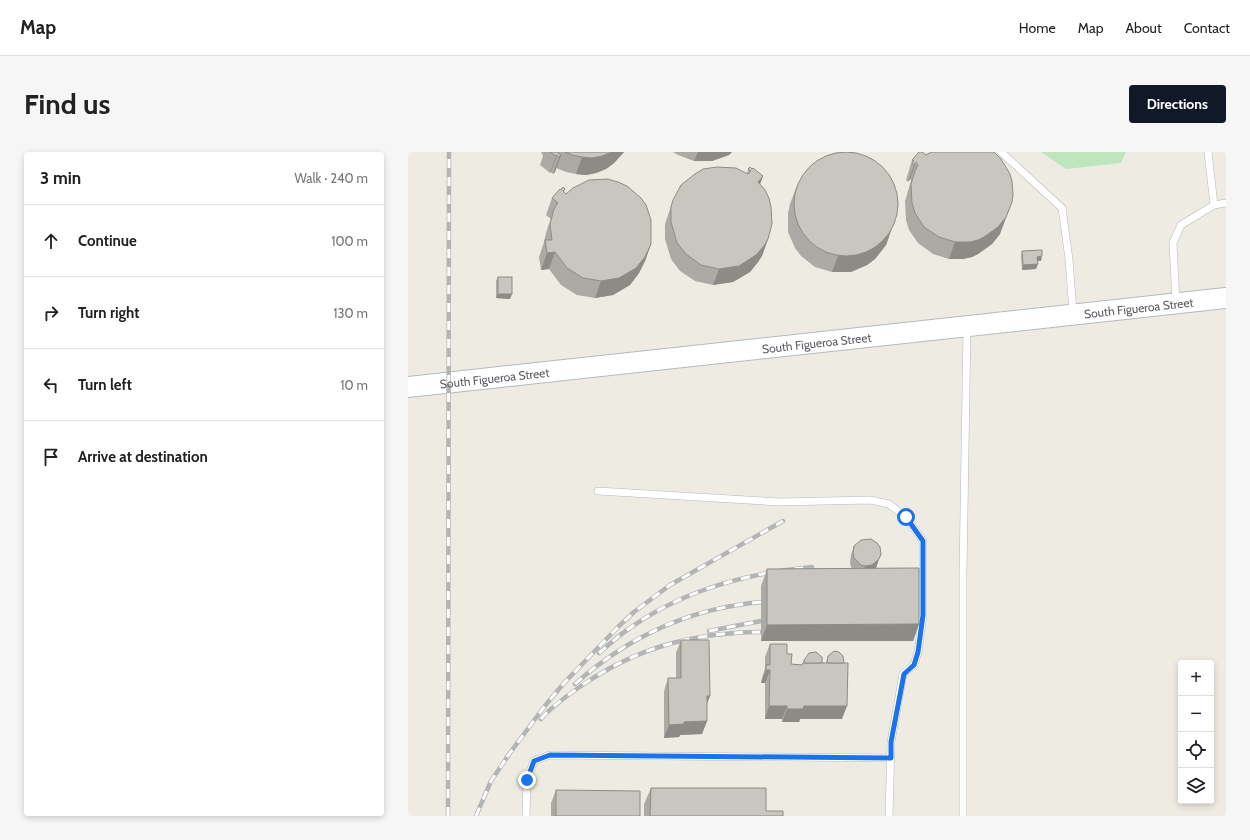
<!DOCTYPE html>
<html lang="en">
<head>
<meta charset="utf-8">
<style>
  :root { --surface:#fff; --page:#f6f6f6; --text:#222; --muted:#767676; --line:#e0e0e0; --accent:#111827 }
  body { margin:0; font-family:Cabin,sans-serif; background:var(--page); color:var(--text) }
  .controls { position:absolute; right:12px; bottom:12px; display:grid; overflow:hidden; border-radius:4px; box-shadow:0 2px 6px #0003 }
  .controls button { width:36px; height:36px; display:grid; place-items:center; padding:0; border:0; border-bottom:1px solid var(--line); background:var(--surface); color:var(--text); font:20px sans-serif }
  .stop { position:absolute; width:12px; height:12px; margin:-9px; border:3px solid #1a73e8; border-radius:50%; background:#fff }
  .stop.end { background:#1a73e8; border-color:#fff; box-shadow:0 1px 4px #0008 }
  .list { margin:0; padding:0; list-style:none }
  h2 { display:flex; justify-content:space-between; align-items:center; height:52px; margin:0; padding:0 16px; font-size:17px }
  h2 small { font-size:13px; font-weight:400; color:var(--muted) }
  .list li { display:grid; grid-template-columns:26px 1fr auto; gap:12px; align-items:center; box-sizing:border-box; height:72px; padding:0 16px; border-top:1px solid var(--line) }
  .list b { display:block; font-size:15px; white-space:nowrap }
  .list em { font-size:13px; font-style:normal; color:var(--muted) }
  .icon { flex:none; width:22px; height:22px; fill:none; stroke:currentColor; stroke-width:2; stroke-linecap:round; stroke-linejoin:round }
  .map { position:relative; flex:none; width:818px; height:664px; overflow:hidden; border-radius:4px }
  header { display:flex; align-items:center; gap:24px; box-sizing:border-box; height:56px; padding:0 20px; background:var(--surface); border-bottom:1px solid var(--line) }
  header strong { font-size:19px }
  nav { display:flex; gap:22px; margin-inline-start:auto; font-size:14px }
  .intro { display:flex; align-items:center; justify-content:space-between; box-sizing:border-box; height:96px; padding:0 24px }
  h1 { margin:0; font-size:28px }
  .button { padding:10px 18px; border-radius:4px; background:var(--accent); color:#fff; font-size:14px; font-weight:700 }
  main { display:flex; gap:24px; padding:0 24px }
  aside { flex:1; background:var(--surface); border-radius:4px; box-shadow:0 2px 6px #0003 }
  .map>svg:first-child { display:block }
  .green { fill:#bee6be }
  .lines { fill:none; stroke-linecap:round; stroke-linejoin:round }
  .service-casing { stroke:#b5b8bd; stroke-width:8 }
  .secondary-casing { stroke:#b6b9bf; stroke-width:22 }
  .service { stroke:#fff; stroke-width:7 }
  .secondary { stroke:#fff; stroke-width:20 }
  .rail-casing { stroke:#b3b4b4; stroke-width:4.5 }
  .rail { stroke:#fff; stroke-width:3; stroke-dasharray:9; stroke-linecap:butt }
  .wall { fill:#acaaa4 }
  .shaded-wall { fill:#8c8b86 }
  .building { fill:#c8c6bf; stroke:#8c8b86 }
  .route { stroke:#1a73e8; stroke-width:5 }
  .labels { text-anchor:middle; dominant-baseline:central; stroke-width:3; stroke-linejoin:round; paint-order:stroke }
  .street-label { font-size:12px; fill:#5b5e63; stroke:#fff }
</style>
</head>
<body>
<header>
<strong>Map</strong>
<nav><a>Home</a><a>Map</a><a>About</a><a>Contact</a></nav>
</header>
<div class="intro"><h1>Find us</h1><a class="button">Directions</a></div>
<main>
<aside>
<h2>3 min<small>Walk · 240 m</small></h2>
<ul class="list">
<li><svg class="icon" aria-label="ahead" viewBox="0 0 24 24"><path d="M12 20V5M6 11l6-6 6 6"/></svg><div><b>Continue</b></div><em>100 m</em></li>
<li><svg class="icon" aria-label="right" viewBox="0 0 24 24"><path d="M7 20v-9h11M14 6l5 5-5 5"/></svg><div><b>Turn right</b></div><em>130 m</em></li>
<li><svg class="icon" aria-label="left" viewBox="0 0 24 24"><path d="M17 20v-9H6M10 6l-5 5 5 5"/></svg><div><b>Turn left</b></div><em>10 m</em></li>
<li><svg class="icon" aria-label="arrive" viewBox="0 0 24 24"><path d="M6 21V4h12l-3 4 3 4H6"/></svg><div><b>Arrive at destination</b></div></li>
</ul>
</aside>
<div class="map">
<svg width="818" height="664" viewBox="0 0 818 664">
  <rect width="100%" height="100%" fill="#eeebe2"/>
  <path class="green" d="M 633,0 L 718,0 L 713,11 L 658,17 Z"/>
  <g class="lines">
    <g class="service-casing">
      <g id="service">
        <path d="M 593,0 L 654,56 L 661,107 L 665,161"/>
        <path d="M 800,0 L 806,53"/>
        <path d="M 768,150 L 765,91 L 773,73 L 806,53 L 818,51"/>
        <path d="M 190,339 L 372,350 L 462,348 L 481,352 L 498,365 L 515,389 L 515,463 L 510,500 L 506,513 L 495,522 L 483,590 L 481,664"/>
        <path d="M 118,664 L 119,627 L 126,609 L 142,603 L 483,606"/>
        <path d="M 555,664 L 555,422 L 559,175"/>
      </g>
    </g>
    <g class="secondary-casing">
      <g id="secondary">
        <path id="s1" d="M 0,235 L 818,146"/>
      </g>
    </g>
    <use href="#service" class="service"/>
    <use href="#secondary" class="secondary"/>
    <g class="rail-casing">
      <g id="rail">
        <path d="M 301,479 L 353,469"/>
        <path d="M 191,501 C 201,493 211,483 222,476 C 275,438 340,421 404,415"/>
        <path d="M 167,532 C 221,484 282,456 354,450"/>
        <path d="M 133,567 C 144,554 159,544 173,534 C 230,495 284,481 352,480"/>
        <path d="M 99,605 L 136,555 L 156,531 L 210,475 L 226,460 L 262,433 L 375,369"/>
        <path d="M 40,664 L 41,0"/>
        <path d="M 68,664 L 83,629 L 102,601"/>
      </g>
    </g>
    <use href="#rail" class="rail"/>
  </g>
  <g class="wall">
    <path d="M 133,0 L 216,0 L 206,11 L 198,17 L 188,21 L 178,23 L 168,22 L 158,20 L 148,16 L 147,20 L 145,22 L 143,20 L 142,21 L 132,13 L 135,4 Z"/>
    <path d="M 265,0 L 324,0 L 321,3 L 304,9 L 286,9 L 270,3 Z"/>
    <path d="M 504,8 L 592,82 L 584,92 L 570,102 L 564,105 L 555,107 L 541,107 L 525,102 L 510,91 L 501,78 L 498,68 L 497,49 L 503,29 L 502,27 L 500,30 L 498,28 Z"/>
    <path d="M 340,17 L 355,24 L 352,32 L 360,87 L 354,104 L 350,110 L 342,120 L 325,130 L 305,133 L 287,129 L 272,119 L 263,107 L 257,87 L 257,72 L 265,48 L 339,22 Z"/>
    <path d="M 388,36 L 484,76 L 478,93 L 467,107 L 459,113 L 443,120 L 424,120 L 407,115 L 393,104 L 387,96 L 380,80 L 380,61 L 382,52 Z"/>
    <path d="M 157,37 L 156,40 L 158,42 L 243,92 L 237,109 L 231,121 L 222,133 L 205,143 L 187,146 L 169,143 L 153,133 L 141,117 L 133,118 L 131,105 L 136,90 L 136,89 L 140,74 L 143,67 L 138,63 L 144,46 L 153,38 Z"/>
    <path d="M 614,99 L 633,109 L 629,109 L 628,117 L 614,118 L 613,104 Z"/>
    <path d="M 90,125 L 102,147 L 88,146 L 88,129 Z"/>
    <path d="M 446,394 L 471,407 L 468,416 L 511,472 L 505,489 L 353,489 L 353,434 L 359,417 L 444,416 L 443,415 L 442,410 L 443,403 Z"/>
    <path d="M 273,488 L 302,544 L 299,551 L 299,569 L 294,582 L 272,583 L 271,585 L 256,586 L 256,539 L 260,526 L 268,526 L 268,501 Z"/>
    <path d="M 362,492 L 379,502 L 383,512 L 394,513 L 396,508 L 418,511 L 420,504 L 434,567 L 392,567 L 391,570 L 374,570 L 374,567 L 357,567 L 357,531 L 353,531 L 354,526 L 357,516 L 357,505 Z"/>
    <path d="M 243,636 L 358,659 L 375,664 L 236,664 L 236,652 Z"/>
    <path d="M 148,638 L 232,664 L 143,664 L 143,651 Z"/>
  </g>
  <g class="shaded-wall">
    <path d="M 204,0 L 216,0 L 206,11 L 198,17 L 188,21 L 178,23 L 168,22 L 174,5 Z"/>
    <path d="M 290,0 L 324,0 L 321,3 L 304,9 L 286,9 Z"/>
    <path d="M 149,3 L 143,20 L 142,21 L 148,4 Z"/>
    <path d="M 153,3 L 147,20 L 145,22 L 151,5 Z"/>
    <path d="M 508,10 L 502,27 L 500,30 L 506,13 Z"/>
    <path d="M 355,24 L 349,40 L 350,30 Z"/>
    <path d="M 604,50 L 592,82 L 584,92 L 570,102 L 564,105 L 555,107 L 541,107 L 547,90 Z"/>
    <path d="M 484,76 L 478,93 L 467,107 L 459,113 L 443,120 L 424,120 L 430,104 Z"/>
    <path d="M 360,87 L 354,104 L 350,110 L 342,120 L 325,130 L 305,133 L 311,117 Z"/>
    <path d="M 243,92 L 237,109 L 231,121 L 222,133 L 205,143 L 187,146 L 193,129 Z"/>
    <path d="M 147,100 L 141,117 L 133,118 L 139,101 Z"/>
    <path d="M 634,104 L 633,109 L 628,109 L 629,105 Z"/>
    <path d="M 630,112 L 628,117 L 614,118 L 615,113 Z"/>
    <path d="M 90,142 L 104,142 L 102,147 L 88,146 Z"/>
    <path d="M 471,407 L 468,416 L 461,422 L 454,423 L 457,414 Z"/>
    <path d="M 511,472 L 505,489 L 353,489 L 359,473 Z"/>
    <path d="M 358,518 L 362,518 L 357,531 L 353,531 Z"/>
    <path d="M 299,544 L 302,544 L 297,557 Z"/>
    <path d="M 361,554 L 379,554 L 374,567 L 357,567 Z"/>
    <path d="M 396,554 L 439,554 L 434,567 L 392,567 L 391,570 L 374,570 L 379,557 Z"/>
    <path d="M 299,569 L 294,582 L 272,583 L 271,585 L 256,586 L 261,573 L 276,570 Z"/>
  </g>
  <g class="building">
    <path d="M 142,0 L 151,0 L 150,1 L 153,3 L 151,5 L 149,3 L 148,4 Z"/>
    <path d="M 157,0 L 204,0 L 194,4 L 184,6 L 174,5 L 164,3 Z"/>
    <path d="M 511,0 L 514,0 L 518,3 L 523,0 L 586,0 L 593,7 L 602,22 L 604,29 L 605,43 L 604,50 L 598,65 L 590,75 L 576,85 L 570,88 L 562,90 L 547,90 L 531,85 L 516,75 L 507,61 L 504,51 L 503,32 L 507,19 L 510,13 L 508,10 L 506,13 L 504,11 L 506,9 L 504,8 Z"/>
    <circle cx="438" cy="52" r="52"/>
    <path d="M 309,15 L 328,16 L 340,22 L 343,19 L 340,17 L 342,15 L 344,17 L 345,16 L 355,24 L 350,30 L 357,38 L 361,46 L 363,55 L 364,72 L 360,87 L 356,94 L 348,103 L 331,114 L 311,117 L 293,113 L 278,102 L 269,91 L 263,70 L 263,55 L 265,48 L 273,33 L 287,22 L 295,17 Z"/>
    <path d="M 200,27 L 210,30 L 219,34 L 233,46 L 238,53 L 243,68 L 243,92 L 237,105 L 228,116 L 211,126 L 193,129 L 175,126 L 159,116 L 147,100 L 139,101 L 137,88 L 144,88 L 142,72 L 146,57 L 150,51 L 144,46 L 152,37 L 153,38 L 155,35 L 157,37 L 155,39 L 158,42 L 165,36 L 181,28 Z"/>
    <path d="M 634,98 L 634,104 L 629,105 L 630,112 L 615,113 L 614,99 Z"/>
    <rect x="90" y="125" width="14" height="17"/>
    <path d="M 463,387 L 469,391 L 472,395 L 473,402 L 471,407 L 464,413 L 457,414 L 453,413 L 446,406 L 445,401 L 446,394 L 453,388 Z"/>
    <path d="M 511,416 L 511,472 L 359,473 L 359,417 Z"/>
    <path d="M 273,488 L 301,488 L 302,544 L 299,544 L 299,569 L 276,570 L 276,572 L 261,573 L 260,526 L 273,526 Z"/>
    <path d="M 362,492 L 379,492 L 379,502 L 384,502 L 383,512 L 394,513 L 395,511 L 440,511 L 439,554 L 396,554 L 395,557 L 379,557 L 379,554 L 361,554 L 362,518 L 358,518 L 358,513 L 362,513 Z"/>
    <path d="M 426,499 L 431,500 L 435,504 L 436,511 L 420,511 L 419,510 L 420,504 Z"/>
    <path d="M 408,500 L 414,505 L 414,511 L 397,511 L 396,508 L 401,501 Z"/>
    <path d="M 243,636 L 358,636 L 358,659 L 375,659 L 375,664 L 242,664 Z"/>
    <path d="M 148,638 L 232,639 L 232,664 L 148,664 Z"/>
  </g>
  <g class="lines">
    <path class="route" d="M 119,628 L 126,609 L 142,603 L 483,606 L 483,590 L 496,522 L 506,513 L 510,500 L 515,463 L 515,389 L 498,365"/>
  </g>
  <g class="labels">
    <g class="street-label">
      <text stroke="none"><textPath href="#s1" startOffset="735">South Figueroa Street</textPath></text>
      <text stroke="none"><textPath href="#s1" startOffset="411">South Figueroa Street</textPath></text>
      <text stroke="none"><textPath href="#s1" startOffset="87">South Figueroa Street</textPath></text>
    </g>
  </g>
</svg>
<div class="controls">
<button>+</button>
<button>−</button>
<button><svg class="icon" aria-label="locate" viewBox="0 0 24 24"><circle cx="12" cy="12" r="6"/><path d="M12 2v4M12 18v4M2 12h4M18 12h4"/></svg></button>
<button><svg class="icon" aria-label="layers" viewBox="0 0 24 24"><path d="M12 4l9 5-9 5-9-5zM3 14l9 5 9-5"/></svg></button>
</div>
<div class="stop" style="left:498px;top:365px"></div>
<div class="stop end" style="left:119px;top:628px"></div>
</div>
</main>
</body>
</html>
